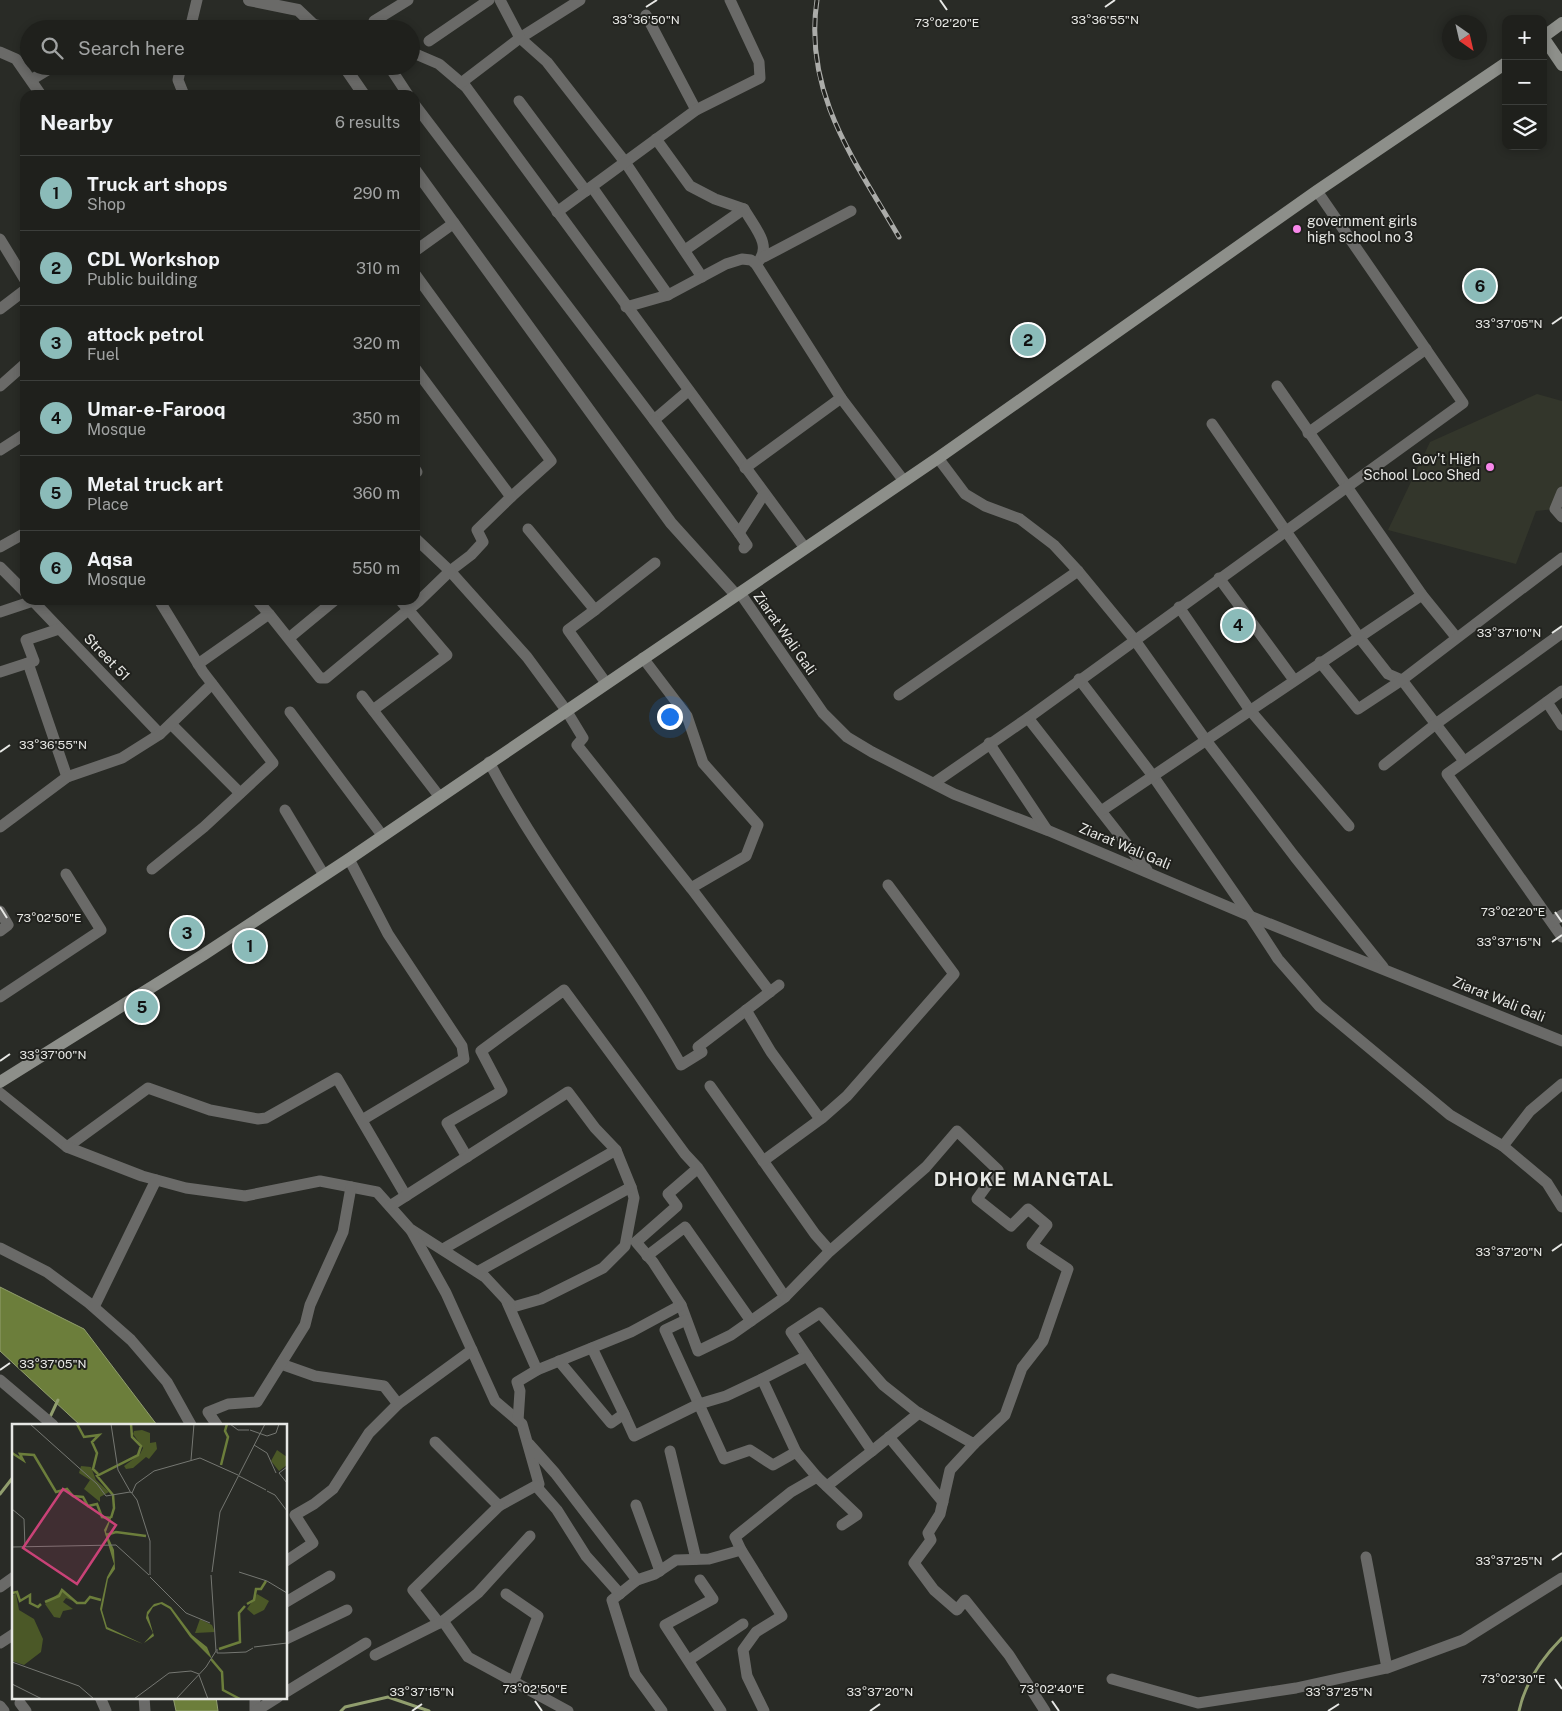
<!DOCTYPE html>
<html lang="en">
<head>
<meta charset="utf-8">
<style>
  :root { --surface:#1f201c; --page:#272825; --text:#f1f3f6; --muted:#a1a3a3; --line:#3c3e3b; --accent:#8bbbb9 }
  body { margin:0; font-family:"Public Sans",sans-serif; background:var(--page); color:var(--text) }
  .controls { position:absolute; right:15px; top:15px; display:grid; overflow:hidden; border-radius:10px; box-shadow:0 2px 8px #0003 }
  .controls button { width:45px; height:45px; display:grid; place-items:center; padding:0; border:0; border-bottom:1px solid var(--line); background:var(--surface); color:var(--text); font:25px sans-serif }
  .compass { position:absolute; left:1442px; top:15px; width:45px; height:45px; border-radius:50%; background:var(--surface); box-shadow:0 2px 8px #0003; rotate:146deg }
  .you { position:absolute; left:669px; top:716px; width:18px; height:18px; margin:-12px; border:4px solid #fff; border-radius:50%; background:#1a73e8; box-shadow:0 0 0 8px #1a73e833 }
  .badge { display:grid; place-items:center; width:32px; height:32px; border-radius:50%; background:var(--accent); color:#111; font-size:16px; font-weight:700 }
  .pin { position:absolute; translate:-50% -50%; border:2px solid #fff; box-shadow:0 1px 5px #0006 }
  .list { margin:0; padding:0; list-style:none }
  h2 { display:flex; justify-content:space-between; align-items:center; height:65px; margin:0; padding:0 20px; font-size:21px }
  h2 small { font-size:16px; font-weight:400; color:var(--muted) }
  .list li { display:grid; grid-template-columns:32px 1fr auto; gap:15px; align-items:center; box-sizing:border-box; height:75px; padding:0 20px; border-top:1px solid var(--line) }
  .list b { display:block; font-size:19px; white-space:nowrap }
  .list p { margin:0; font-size:16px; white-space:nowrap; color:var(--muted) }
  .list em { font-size:16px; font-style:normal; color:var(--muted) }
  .icon { flex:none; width:28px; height:28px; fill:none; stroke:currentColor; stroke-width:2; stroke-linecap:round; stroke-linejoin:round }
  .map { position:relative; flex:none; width:1562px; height:1711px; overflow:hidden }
  .search { position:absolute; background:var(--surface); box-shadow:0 2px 8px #0003; left:20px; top:20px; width:400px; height:55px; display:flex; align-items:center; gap:12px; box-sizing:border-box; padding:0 18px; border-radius:28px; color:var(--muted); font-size:19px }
  .panel { position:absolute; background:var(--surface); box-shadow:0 2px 8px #0003; left:20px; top:90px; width:400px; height:515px; border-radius:15px }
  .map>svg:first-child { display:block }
  .built { fill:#33362b }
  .water { fill:#6c7e3b; stroke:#919e6e }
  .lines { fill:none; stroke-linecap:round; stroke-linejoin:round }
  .stream { stroke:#919e6e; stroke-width:3 }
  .minor { stroke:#6a6a68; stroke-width:11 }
  .tertiary { stroke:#6a6a68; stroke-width:12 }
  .secondary { stroke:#8d8f8a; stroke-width:12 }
  .rail-casing { stroke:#abaca9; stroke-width:5 }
  .rail { stroke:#20211d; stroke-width:3; stroke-dasharray:9; stroke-linecap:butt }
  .ticks { fill:none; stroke:#e7e8e5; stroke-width:2 }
  .poi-dot { fill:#f888ea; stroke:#20211d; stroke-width:2 }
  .labels { text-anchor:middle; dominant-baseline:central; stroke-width:4; stroke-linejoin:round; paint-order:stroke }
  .poi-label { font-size:14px; fill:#e7e8e5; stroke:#20211d; text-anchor:start }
  .street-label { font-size:14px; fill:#e7e8e5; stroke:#20211d }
  .district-label { font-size:19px; font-weight:bold; letter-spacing:1px; fill:#e7e8e5; stroke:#20211d }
  .inset-river { fill:none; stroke:#6c7e3b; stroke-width:2.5 }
  .inset-road { fill:none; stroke:#757772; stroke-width:1 }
  .view { fill:#c94277; fill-opacity:0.15; stroke:#c94277; stroke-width:2.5 }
  .inset-edge { fill:none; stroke:#e7e8e5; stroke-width:2.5 }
  .ticks-label { font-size:12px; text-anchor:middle; fill:#e7e8e5; stroke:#20211d; stroke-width:4; stroke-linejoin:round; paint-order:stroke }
</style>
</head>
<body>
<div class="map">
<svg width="1562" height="1711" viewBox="0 0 1562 1711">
  <rect width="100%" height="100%" fill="#292b26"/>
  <path class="built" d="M 1537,394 L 1562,401 L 1562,492 L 1555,509 L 1536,511 L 1516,564 L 1388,530 L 1430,442 Z"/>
  <g class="water">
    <path d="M 0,1287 L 84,1329 L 157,1425 L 80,1425 L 0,1351 Z"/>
    <path d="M 173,1697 L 216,1697 L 218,1711 L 176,1711 Z"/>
  </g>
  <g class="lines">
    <g class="stream">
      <path d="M 50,1417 L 58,1400"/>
      <path d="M 0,1494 L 14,1476"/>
      <path d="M 341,1711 L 345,1707 L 388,1697 L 429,1711"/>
      <path d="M 1519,1711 C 1525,1683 1542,1658 1562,1638"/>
    </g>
    <g class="minor">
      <path d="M 580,0 L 520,38 L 547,62 L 625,162 L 702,277"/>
      <path d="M 646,15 L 696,110"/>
      <path d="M 374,21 L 408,0"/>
      <path d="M 316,25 L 338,29"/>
      <path d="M 190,29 L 197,0"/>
      <path d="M 429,41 L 489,0"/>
      <path d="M 0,52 L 16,59 L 41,95"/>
      <path d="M 411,52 L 439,64 L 466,87 L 805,548"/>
      <path d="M 181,66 L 178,80 L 184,95"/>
      <path d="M 389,66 L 408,95"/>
      <path d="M 31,80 L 54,66"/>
      <path d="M 461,83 L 520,38 L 500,0"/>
      <path d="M 519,101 L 586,191"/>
      <path d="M 415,105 L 654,420 L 688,391"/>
      <path d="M 656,139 L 690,186 L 715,199 L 744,209 C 755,228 774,247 756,264"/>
      <path d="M 592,187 L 668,295"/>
      <path d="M 557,212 L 696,110 L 760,78 L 759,62 L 730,0"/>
      <path d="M 0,239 L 25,280"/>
      <path d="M 685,250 L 744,209"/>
      <path d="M 415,251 L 454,223"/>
      <path d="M 764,257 L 851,211"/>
      <path d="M 415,274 L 551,461 L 511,497"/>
      <path d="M 626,307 L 668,295 L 726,264 L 742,259 L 751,260 L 756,264 L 841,398 L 745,468"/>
      <path d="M 0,309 L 25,290"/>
      <path d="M 415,368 L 511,497 L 477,530 L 483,542 L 471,555 L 450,571 L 527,657 L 566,710 L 583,738 L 577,745 L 691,888 L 770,992"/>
      <path d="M 0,386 L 25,364"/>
      <path d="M 1277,386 L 1422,595 L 1456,637"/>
      <path d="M 841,398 L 904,481"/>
      <path d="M 654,420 L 739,533 L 747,545 L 744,548"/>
      <path d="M 1212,424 L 1359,637 L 1388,674 L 1402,680 L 1464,761"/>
      <path d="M 1308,433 L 1426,349"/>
      <path d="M 0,450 L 25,434"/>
      <path d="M 938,458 L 965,494 L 985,506 L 1020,519 L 1054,545 L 1078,571 L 1134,639 L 1205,739 L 1295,857 L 1383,967"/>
      <path d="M 415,469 L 417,472"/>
      <path d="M 1562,492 L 1555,509 L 1562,517"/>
      <path d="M 528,529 L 595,610 L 568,630 L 606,683"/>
      <path d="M 739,533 L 764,494"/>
      <path d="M 0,547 L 25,533"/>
      <path d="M 0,567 L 25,592"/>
      <path d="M 1219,578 L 1294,680"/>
      <path d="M 740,593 L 823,713 L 847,737 L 872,752 L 954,794 L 1047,830 L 1250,916 L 1562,1041"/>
      <path d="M 32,600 L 160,734"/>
      <path d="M 1179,607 L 1249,709 L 1349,826"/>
      <path d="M 595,610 L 655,563"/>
      <path d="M 0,612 L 33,601"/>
      <path d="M 269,614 L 320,678 L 326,678 L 419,601 L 450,571 L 415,538"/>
      <path d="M 289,638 L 335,600"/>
      <path d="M 643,658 L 687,716 L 703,763 L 758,825 L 746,856 L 691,888"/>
      <path d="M 1320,662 L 1358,709 L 1402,680 L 1562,558"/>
      <path d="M 28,663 L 67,777"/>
      <path d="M 198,664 L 269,614 L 257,600"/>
      <path d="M 0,672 L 34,661 L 26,640 L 59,629"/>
      <path d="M 1079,679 L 1153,776 L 1250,916 L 1278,959 L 1319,1006 L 1450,1115 L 1503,1146"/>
      <path d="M 1562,691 L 1447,774 L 1562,937"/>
      <path d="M 899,695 L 1078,571"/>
      <path d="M 362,696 L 439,796"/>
      <path d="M 1547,702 L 1562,725"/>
      <path d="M 373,710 L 447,655 L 400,600"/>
      <path d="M 290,712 L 382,835"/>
      <path d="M 1028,718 L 1147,870"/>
      <path d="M 171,724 L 240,793"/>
      <path d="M 989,743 L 1047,830"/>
      <path d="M 489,762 C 545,868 623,961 681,1065 L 702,1052 L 698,1047 L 779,985"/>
      <path d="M 1384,765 L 1437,723 L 1562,633"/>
      <path d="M 934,783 L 1028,718 L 1463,403 L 1317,191"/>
      <path d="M 285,810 L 324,875"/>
      <path d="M 1101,811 L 1422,595"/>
      <path d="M 0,827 L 67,777 L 122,758 L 160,734 L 212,684"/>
      <path d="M 349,859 L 388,934 L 462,1046 L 464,1059 L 362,1120"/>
      <path d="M 152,869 L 204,827 L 273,763 L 203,672 L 159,600"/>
      <path d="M 0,911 L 8,925 L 0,931"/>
      <path d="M 1552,922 L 1562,915"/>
      <path d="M 0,997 L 101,930 L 66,874"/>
      <path d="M 746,1010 L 771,1052 L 820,1119"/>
      <path d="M 1562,1084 L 1530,1111 L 1503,1146 L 1547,1183 L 1562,1207"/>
      <path d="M 710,1086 L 815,1234 L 830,1251"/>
      <path d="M 0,1093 L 67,1147 L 148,1088 L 210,1110 L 258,1119 L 266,1118 L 337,1078 L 406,1196"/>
      <path d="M 67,1147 L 142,1176 L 186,1188 L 245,1196 L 320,1181 L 377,1192 L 410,1229 L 485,1277 L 513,1307 L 541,1299 L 603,1268 L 625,1246 L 634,1198 L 631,1187 L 477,1272"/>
      <path d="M 467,1157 L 447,1123 L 502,1091 L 481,1051 L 564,990 L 685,1154 L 698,1168 L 785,1297 L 731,1335 L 698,1351 L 681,1305 L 653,1262 L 636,1242 L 677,1206 L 668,1194 L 698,1168"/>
      <path d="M 763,1161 L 822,1118 L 847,1096 L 954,974 L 888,885"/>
      <path d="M 390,1206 L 568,1092 L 595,1128 L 616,1150"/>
      <path d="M 411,1230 L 446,1293 L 495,1401 L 522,1424 L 539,1484 L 499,1506 L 435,1442"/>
      <path d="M 0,1248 L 47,1272 L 89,1303 L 131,1340 L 167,1382 L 191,1425"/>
      <path d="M 443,1249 L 616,1150 L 631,1187"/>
      <path d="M 647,1256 L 685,1227 L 751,1321"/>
      <path d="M 785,1297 L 830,1251 L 926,1167 L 957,1131 L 998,1170 L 977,1199 L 1011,1226 L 1028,1209 L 1047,1225 L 1032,1245 L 1068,1269 L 1043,1341 L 1022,1368 L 1005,1415 L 974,1444 L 917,1412 L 883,1385 L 820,1313 L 791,1332 L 807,1356"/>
      <path d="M 507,1302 L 537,1370 L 631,1332 L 681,1305"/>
      <path d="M 94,1307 L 156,1180"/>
      <path d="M 686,1320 L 665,1330 L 724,1459 L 750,1450 L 773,1465 L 796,1452 L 817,1477"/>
      <path d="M 559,1361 L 611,1423 L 624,1414 L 592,1348"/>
      <path d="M 281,1364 L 315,1376 L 384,1386 L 398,1404 L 472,1350"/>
      <path d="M 0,1380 L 53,1425"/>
      <path d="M 624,1414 L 634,1436 L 699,1404 L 726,1396 L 762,1379"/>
      <path d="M 518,1421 L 520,1391 L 517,1382 L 537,1370"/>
      <path d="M 217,1425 L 208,1412 L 228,1404 L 257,1402 L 305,1325 L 310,1305 L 343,1232 L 351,1187"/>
      <path d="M 889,1437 L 943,1502"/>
      <path d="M 529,1444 L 555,1473 L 637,1580 L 612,1600 L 635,1674 L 662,1711"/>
      <path d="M 974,1444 L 950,1470 L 940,1514 L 928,1533 L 931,1540 L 914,1563 L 934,1590 L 957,1610 L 965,1600 L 1009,1655 L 1045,1711"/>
      <path d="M 670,1451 L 696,1559"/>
      <path d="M 872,1451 L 919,1413"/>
      <path d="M 796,1452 L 762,1379 L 807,1356 L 872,1451 L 827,1486"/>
      <path d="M 536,1486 L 557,1510 L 586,1556 L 620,1594"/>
      <path d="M 636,1505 L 660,1571"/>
      <path d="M 499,1506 L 413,1590 L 439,1623 L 443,1621 L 468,1657 L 568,1711"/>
      <path d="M 741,1550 L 735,1537 L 791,1492 L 817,1477 L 857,1515 L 842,1525"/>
      <path d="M 1366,1557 L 1387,1668"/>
      <path d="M 286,1561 L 313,1543 L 295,1515 L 314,1504 L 333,1489 L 369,1433 L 398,1404"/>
      <path d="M 637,1580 L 655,1574 L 676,1560 L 709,1559 L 741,1550 L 782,1616 L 756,1632 L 743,1650 L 747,1676 L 764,1711"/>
      <path d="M 700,1580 L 713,1599 L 665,1625 L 721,1711"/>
      <path d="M 0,1587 L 14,1577"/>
      <path d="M 506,1594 L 538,1616 L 513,1683"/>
      <path d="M 286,1602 L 330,1576"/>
      <path d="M 443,1621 L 478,1593 L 530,1536"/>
      <path d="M 286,1639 L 347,1610"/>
      <path d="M 0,1643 L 14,1634"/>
      <path d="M 375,1655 L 439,1623"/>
      <path d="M 689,1660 L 743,1624"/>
      <path d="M 1112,1679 L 1198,1703 L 1296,1688 L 1387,1668 L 1463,1640 L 1562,1578"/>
      <path d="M 286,1692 L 366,1643"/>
      <path d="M 100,1697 L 106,1711"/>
      <path d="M 144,1697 L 145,1711"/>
      <path d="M 255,1697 L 255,1711"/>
      <path d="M 20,1703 L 26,1711"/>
      <path d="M 0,1706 L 4,1711"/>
      <path d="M 256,1711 L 278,1697"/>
    </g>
    <g class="tertiary">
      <path d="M 249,0 L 298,10 L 318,29"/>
      <path d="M 344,66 L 364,95"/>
      <path d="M 415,170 L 671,523 L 736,595"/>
    </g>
    <g class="secondary">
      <path d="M 1543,37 L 1562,65"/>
      <path d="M 1543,37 L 1562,23"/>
      <path d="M 0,1082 L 203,955 L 349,859 L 938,458 L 1317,191 L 1506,63"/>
    </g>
    <g class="rail-casing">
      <path id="rail" d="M 817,0 C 803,93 855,161 899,237"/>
    </g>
    <use href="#rail" class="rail"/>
  </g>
  <path class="ticks" d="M 940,0 L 947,10M 646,7 L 657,0M 1105,7 L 1115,0M 1552,324 L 1562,317M 1552,633 L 1562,626M 0,752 L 10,745M 0,907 L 7,918M 1555,912 L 1562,922M 1552,942 L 1562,935M 0,1061 L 10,1054M 1552,1251 L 1562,1244M 0,1370 L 10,1363M 1552,1560 L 1562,1553M 1555,1679 L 1562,1689M 535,1701 L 542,1711M 1052,1701 L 1059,1711M 412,1711 L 422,1704M 870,1711 L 880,1704M 1328,1711 L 1339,1704"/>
  <g class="poi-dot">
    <circle cx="1297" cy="229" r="5"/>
    <circle cx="1490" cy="467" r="5"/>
  </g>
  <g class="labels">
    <g class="poi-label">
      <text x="1307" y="221">government girls<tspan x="1307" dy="16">high school no 3</tspan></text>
      <text x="1480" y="459" text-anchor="end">Gov't High<tspan x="1480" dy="16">School Loco Shed</tspan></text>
    </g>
    <g class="street-label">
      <text transform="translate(785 633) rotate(55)">Ziarat Wali Gali</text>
      <text transform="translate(107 657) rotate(46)">Street 51</text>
      <text transform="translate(1125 846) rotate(23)">Ziarat Wali Gali</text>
      <text transform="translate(1499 999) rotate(22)">Ziarat Wali Gali</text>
    </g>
    <g class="district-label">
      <text x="1024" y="1179">DHOKE MANGTAL</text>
    </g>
  </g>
  <g transform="translate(12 1424)">
    <rect width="275" height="275" fill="#292b26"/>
    <path d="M 130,6 L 138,9 L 138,19 L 144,18 L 145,25 L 137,35 L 134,33 L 121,44 L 114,45 L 112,42 L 128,30 L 131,24 L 121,10 L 122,7 ZM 265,26 L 275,33 L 275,41 L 267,47 L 259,37 ZM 69,42 L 79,43 L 84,56 L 97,68 L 88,73 L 88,78 L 72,65 L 78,56 L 67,49 ZM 51,166 L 61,177 L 54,174 L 51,178 L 61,185 L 51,187 L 48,194 L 42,193 L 33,180 ZM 4,170 L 7,186 L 22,195 L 31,215 L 29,228 L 12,241 L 0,237 L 0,171 ZM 245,170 L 257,177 L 252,186 L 242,191 L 235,185 ZM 188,195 L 200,201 L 203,208 L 183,209 Z" fill="#4b5827"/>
    <path d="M 101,89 L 94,108 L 102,126 L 103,145 L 96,155 L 90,186 L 95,203 L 131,220 L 94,205 L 88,185 L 95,153 L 102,140 L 92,106 ZM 150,178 L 159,183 L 180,211 L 195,223 L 200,235 L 178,213 L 158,185 L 149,180 L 141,183 L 136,191 L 142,212 L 132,219 L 141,209 L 134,194 L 135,188 L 142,180 Z" fill="#6c7e3b"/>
    <path class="inset-river" d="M 65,0 L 72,13 L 87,11 L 80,18 L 85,29 L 81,45 L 86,50M 0,29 L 11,36 L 8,30 L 22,31 L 44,68 L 55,65 L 61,72 L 71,73 L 76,82 L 85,80 L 90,93 L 99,94M 209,41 L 216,13 L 213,7 L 215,0M 99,94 L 102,84 L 101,71 L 85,52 L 126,31 L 129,22 L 120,13 L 119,0M 94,111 L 104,108 L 134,112M 0,169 L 5,168 L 8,177 L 18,171 L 18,179 L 26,183 L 29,180M 33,178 L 47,172 L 50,166 L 65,179 L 73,179 L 78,173 L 89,176M 235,180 L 242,176 L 244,165 L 249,165 L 254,157M 207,225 L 228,218 L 227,189 L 233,182M 199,235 L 210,248 L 211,266 L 228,275"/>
    <path class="inset-road" d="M 18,0 L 85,60 L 94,72 L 118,68M 99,0 L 106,46 L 119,69M 218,0 L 226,6 L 237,6M 238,6 L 255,12 L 264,9 L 267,0M 242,21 L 255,29 L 264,49M 179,36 L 182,0M 275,43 L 267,49 L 275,59M 227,52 L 254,66M 255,67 L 263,71 L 275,87M 119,68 L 125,76 L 138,117 L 138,151M 120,69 L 124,60 L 142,47 L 188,34 L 226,51M 0,85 L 12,95 L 13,123M 0,123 L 104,121 L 137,151M 200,148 L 208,88 L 253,0M 227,148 L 255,157 L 275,169M 138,153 L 174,189 L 198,199M 242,223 L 275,219M 205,225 L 205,229 L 212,229 L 234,228 L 241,224M 0,238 L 67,262 L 82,275M 187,251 L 196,275M 0,260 L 30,275M 122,275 L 157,249 L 179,247 L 187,250M 164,275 L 194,243 L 204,227 L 199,151"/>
    <path class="view" d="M 51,65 L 104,101 L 65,160 L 11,124 Z"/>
    <rect width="275" height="275" class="inset-edge"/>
  </g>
  <g class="ticks-label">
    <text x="646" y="24">33°36'50"N</text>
    <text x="1105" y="24">33°36'55"N</text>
    <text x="947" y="27">73°02'20"E</text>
    <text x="1509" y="328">33°37'05"N</text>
    <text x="1509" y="637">33°37'10"N</text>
    <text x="53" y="749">33°36'55"N</text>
    <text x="1513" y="916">73°02'20"E</text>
    <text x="49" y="922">73°02'50"E</text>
    <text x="1509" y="946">33°37'15"N</text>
    <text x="53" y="1059">33°37'00"N</text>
    <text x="1509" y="1256">33°37'20"N</text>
    <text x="53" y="1368">33°37'05"N</text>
    <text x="1509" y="1565">33°37'25"N</text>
    <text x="1513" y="1683">73°02'30"E</text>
    <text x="535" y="1693">73°02'50"E</text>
    <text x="1052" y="1693">73°02'40"E</text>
    <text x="422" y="1696">33°37'15"N</text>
    <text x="880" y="1696">33°37'20"N</text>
    <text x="1339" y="1696">33°37'25"N</text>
  </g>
</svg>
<div class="controls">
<button>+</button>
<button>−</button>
<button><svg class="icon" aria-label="layers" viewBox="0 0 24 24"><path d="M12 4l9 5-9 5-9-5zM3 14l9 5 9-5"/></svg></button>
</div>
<svg class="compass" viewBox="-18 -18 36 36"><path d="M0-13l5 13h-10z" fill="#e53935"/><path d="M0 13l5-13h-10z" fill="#a1a3a3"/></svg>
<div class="you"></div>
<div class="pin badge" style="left:250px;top:946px">1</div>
<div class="pin badge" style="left:1028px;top:340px">2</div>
<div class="pin badge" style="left:187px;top:933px">3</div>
<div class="pin badge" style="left:1238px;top:625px">4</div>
<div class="pin badge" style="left:142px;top:1007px">5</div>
<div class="pin badge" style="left:1480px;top:286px">6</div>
<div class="search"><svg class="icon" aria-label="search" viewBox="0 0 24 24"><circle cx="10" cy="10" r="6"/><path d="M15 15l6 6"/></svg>Search here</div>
<section class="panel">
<h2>Nearby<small>6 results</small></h2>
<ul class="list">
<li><span class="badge">1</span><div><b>Truck art shops</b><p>Shop</p></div><em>290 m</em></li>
<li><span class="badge">2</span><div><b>CDL Workshop</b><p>Public building</p></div><em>310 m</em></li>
<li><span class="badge">3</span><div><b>attock petrol</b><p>Fuel</p></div><em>320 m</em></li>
<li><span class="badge">4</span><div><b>Umar-e-Farooq</b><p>Mosque</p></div><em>350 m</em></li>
<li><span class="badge">5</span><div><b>Metal truck art</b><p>Place</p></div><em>360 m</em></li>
<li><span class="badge">6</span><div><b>Aqsa</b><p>Mosque</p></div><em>550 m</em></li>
</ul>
</section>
</div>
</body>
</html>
